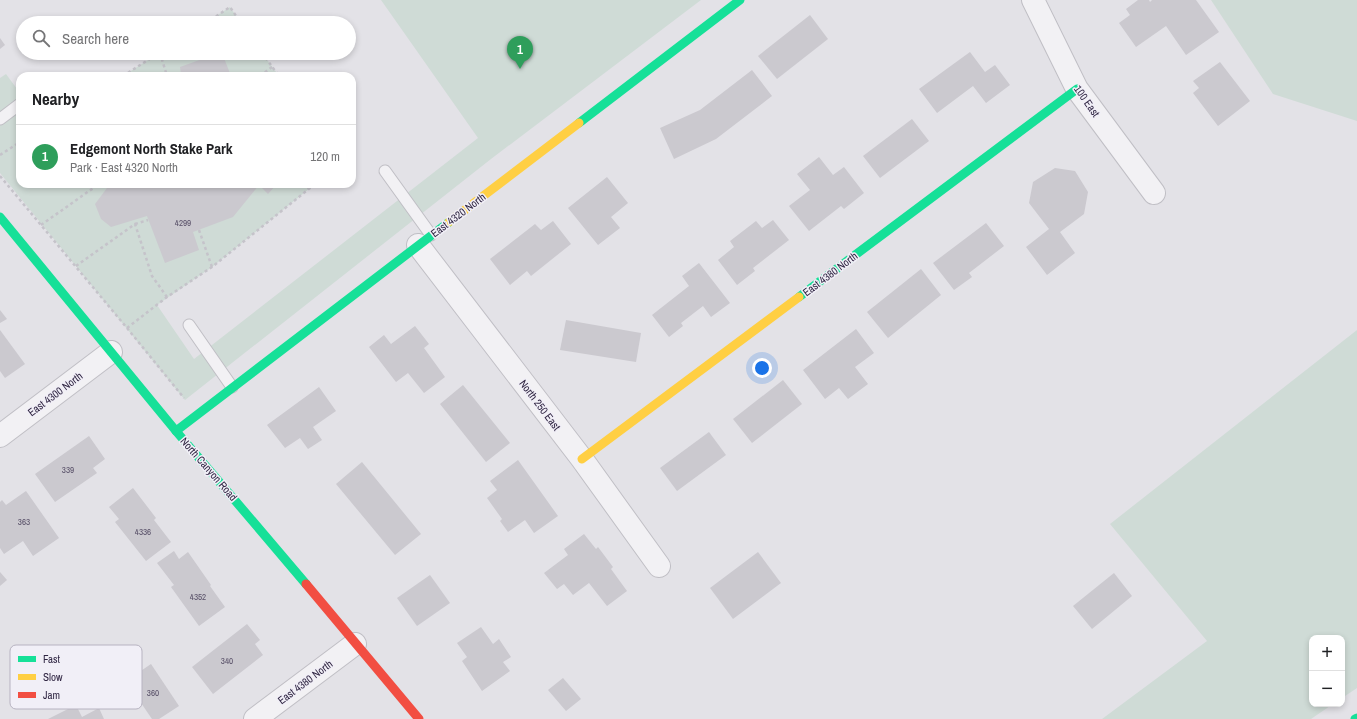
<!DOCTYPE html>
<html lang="en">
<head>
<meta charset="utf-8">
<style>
  :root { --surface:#fff; --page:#f6f6f6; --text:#202124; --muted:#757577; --line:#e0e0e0; --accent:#0f766e }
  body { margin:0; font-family:"Archivo Narrow",sans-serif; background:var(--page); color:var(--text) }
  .controls { position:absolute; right:12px; bottom:12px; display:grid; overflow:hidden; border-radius:8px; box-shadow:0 2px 6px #0003 }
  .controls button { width:36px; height:36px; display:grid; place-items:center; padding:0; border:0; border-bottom:1px solid var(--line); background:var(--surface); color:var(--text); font:20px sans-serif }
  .you { position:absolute; left:762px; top:368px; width:14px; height:14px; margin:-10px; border:3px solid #fff; border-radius:50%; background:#1a73e8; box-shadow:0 0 0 6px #1a73e833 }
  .badge { display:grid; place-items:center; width:26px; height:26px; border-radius:50%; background:var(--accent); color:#fff; font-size:13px; font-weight:700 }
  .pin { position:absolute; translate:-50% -33px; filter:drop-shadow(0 1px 2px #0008) }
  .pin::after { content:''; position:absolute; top:21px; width:14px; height:12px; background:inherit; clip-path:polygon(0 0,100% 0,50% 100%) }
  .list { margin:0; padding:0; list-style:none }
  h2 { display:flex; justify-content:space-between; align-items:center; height:52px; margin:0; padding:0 16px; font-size:17px }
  h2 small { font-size:13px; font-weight:400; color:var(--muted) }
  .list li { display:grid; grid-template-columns:26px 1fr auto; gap:12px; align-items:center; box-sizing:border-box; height:64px; padding:0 16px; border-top:1px solid var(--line) }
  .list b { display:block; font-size:15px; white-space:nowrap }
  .list p { margin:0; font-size:13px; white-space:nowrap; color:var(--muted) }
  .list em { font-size:13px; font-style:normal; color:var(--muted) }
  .icon { flex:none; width:22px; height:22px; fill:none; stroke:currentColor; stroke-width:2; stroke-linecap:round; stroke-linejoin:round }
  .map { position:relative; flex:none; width:1357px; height:719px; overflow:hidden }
  .search { position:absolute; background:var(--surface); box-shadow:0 2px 6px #0003; left:16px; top:16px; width:340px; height:44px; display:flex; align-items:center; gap:10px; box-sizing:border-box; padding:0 14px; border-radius:22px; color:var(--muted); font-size:15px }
  .panel { position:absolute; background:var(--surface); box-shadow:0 2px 6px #0003; left:16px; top:72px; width:340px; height:116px; border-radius:12px }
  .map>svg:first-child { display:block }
  .green { fill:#cfdbd6 }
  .building { fill:#cbc9cf }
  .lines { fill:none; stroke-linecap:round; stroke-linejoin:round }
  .lane-casing { stroke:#c0bfc5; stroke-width:13 }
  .street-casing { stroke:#c0bfc5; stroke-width:24 }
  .path { stroke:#c5c3ca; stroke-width:2.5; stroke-dasharray:3 3; stroke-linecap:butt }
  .lane { stroke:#f2f1f4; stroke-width:11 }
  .street { stroke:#f2f1f4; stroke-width:22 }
  .fast { stroke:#16e098; stroke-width:9 }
  .slow { stroke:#ffcf43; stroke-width:9 }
  .jam { stroke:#f24e42; stroke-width:9 }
  .labels { text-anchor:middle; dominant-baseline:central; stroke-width:3; stroke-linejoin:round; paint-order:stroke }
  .number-label { font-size:9px; fill:#585068 }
  .street-label { font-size:11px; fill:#302643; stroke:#f1eff7 }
  .key { fill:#f1eff7; stroke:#b7b3c1; stroke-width:1 }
  .key-label { font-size:11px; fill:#302643 }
</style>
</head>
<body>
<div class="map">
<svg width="1357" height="719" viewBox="0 0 1357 719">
  <rect width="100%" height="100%" fill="#e3e2e7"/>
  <g class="green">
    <path d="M 381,0 L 701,0 L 491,159 L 185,400 L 0,173 L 0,78 L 6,74 L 20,93 L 20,184 L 315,184 L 212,267 L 157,305 L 194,359 L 478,138 Z"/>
    <path d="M 1211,0 L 1357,0 L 1357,121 L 1273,94 Z"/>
    <path d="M 230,7 L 241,23 L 206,23 Z"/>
    <path d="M 159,53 L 262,53 L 279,76 L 123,76 Z"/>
    <path d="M 1357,330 L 1357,688 L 1342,698 L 1342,638 L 1312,638 L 1312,704 L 1333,704 L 1311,719 L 1102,719 L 1207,641 L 1110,524 Z"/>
  </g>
  <g class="building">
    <path d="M 1138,0 L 1149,0 L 1150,2 L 1152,0 L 1196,0 L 1219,32 L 1186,55 L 1166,26 L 1136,47 L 1119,23 L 1130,15 L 1126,9 Z"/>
    <path d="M 810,15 L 828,39 L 777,79 L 758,56 Z"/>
    <path d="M 0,38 L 5,45 L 0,49 Z"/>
    <path d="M 970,52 L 985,72 L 995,65 L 1010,85 L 986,103 L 973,86 L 937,113 L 919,89 Z"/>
    <path d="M 219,53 L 222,53 L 231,76 L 176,76 L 181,74 L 180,67 Z"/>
    <path d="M 1220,62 L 1250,101 L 1218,126 L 1193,93 L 1199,88 L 1193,81 Z"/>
    <path d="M 752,70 L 772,96 L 716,139 L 674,159 L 660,128 L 700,110 Z"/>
    <path d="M 912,119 L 929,141 L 880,178 L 863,156 Z"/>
    <path d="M 819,157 L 833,175 L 844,167 L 864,193 L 844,209 L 841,206 L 809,231 L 789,206 L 810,190 L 797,174 Z"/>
    <path d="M 1055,168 L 1075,171 L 1088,192 L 1084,214 L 1060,232 L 1075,253 L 1047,275 L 1026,247 L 1049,229 L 1029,203 L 1033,182 Z"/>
    <path d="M 607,177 L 628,203 L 611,217 L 620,228 L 598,245 L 568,208 Z"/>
    <path d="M 110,184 L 277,184 L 268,194 L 259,185 L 233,217 L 193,232 L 199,250 L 165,263 L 147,216 L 111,227 L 101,219 L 95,204 Z"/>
    <path d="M 773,220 L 789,240 L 753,268 L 755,271 L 737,285 L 718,260 L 734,247 L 730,241 L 756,221 L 762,228 Z"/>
    <path d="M 553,221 L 571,244 L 531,276 L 527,271 L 510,285 L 490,259 L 535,224 L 541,230 Z"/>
    <path d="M 986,223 L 1004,246 L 969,273 L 972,277 L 954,290 L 933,263 Z"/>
    <path d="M 699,263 L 730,303 L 711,317 L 703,306 L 681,323 L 683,326 L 669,337 L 652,315 L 689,286 L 682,276 Z"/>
    <path d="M 921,269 L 941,295 L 888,338 L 867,312 Z"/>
    <path d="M 0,310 L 7,319 L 0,323 Z"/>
    <path d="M 566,320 L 641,333 L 636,362 L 560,350 Z"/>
    <path d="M 415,326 L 429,344 L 424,348 L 445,377 L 424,393 L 408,373 L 396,382 L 369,347 L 384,335 L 391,344 Z"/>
    <path d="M 856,329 L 874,353 L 855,367 L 868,384 L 848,399 L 839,388 L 825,399 L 803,370 Z"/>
    <path d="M 0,330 L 25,364 L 5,378 L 0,371 Z"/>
    <path d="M 783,380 L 802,404 L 752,443 L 733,419 Z"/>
    <path d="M 463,385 L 510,443 L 486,462 L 440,404 Z"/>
    <path d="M 319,387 L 336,411 L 313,427 L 322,440 L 308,449 L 300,438 L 285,448 L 267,425 Z"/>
    <path d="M 709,432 L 726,455 L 677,491 L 660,468 Z"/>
    <path d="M 89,436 L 105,459 L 93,468 L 97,473 L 55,502 L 35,474 Z"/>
    <path d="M 518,460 L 558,516 L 534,533 L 525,520 L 508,532 L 500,521 L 502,519 L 487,498 L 497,490 L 490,481 Z"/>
    <path d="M 362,462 L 421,534 L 395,555 L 336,484 Z"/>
    <path d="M 133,488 L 156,518 L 154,520 L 171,542 L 146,561 L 115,522 L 119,519 L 109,507 Z"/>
    <path d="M 26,491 L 59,538 L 33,556 L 23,541 L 4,554 L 0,548 L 0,502 L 2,500 L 6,505 Z"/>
    <path d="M 584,534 L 596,549 L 598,547 L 613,567 L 611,569 L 627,591 L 607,606 L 589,583 L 573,595 L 564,584 L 557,589 L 544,573 L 568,555 L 564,549 Z"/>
    <path d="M 174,551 L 179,559 L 188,552 L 211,585 L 210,586 L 225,607 L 199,626 L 171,587 L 174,585 L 157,563 Z"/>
    <path d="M 758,552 L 781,583 L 733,619 L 710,588 Z"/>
    <path d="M 0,572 L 7,580 L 0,586 Z"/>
    <path d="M 1114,573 L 1132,596 L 1092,629 L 1073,606 Z"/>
    <path d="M 430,575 L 450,603 L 417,626 L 397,598 Z"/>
    <path d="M 247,624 L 260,640 L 255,644 L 263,655 L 213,694 L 192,667 Z"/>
    <path d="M 481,627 L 493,644 L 499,639 L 511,657 L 503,662 L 510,671 L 482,691 L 462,661 L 467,657 L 457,643 Z"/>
    <path d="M 151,664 L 179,706 L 159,719 L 152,719 L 126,681 Z"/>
    <path d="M 563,678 L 581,699 L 566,711 L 548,690 Z"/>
    <path d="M 76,705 L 82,717 L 99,708 L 104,719 L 48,719 Z"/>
  </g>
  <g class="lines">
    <g class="lane-casing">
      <g id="lane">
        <path d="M 0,119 L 20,104"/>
        <path d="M 385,171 L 431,235"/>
        <path d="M 189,325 L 232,387"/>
      </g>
    </g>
    <g class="street-casing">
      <g id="street">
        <path d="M 1033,0 L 1077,89 L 1154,193"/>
        <path d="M 418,245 L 582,459 L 659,566"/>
        <path d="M 0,436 L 111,352"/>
        <path d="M 255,719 L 355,644"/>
      </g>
    </g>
    <g class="path">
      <path d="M 206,23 L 230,7 L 241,23"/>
      <path d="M 160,53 L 167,76"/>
      <path d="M 202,53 L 204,58"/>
      <path d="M 262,53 L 279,76"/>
      <path d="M 123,76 L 159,53"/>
      <path d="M 260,76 L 272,67"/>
      <path d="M 0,155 L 20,142"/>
      <path d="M 0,176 L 127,328 L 184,398"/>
      <path d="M 303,184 L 309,189"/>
      <path d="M 135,224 L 148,220"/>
      <path d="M 41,225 L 99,184"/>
      <path d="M 199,230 L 212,267"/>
      <path d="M 76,266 L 135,224 L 152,276 L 167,297"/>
      <path d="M 127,328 L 167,297 L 212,267 L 315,184"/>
    </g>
    <use href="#lane" class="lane"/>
    <use href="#street" class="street"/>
    <g class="fast">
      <path d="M 579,123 L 740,0"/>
      <path d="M 0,217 L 176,431 L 306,584"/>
      <path d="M 799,297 L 1077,89"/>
      <path d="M 176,431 L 449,222"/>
      <path d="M 1355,719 L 1357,718"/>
    </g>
    <g class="slow">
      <path d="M 449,222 L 579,123"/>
      <path d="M 582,459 L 799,297"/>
    </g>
    <path class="jam" d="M 306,584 L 419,719"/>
  </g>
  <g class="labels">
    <g class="number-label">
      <text x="183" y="223">4299</text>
      <text x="68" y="470">339</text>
      <text x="24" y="522">363</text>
      <text x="143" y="532">4336</text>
      <text x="198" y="597">4352</text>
      <text x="227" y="661">340</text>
      <text x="153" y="693">360</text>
    </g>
    <g class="street-label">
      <text transform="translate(1087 101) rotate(55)">100 East</text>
      <text transform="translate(458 215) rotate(-37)">East 4320 North</text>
      <text transform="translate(830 274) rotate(-37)">East 4380 North</text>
      <text transform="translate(55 394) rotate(-37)">East 4300 North</text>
      <text transform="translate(540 405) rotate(53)">North 250 East</text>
      <text transform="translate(209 469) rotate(49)">North Canyon Road</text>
      <text transform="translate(305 682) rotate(-37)">East 4380 North</text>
    </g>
  </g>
  <rect x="10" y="645" width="132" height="64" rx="6" class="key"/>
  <rect x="18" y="656" width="18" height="6" fill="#16e098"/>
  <rect x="18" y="674" width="18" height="6" fill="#ffcf43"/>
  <rect x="18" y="692" width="18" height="6" fill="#f24e42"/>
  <g class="key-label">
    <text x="43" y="663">Fast</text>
    <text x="43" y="681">Slow</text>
    <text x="43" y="699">Jam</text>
  </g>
</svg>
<div class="controls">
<button>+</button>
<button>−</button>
</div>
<div class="you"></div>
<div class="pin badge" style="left:520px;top:69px;background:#2e9e5b">1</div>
<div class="search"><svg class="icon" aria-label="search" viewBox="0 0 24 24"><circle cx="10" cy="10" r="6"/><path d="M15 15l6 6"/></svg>Search here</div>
<section class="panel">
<h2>Nearby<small></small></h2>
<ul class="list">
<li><span class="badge" style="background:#2e9e5b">1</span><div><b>Edgemont North Stake Park</b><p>Park · East 4320 North</p></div><em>120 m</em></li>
</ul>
</section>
</div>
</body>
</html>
